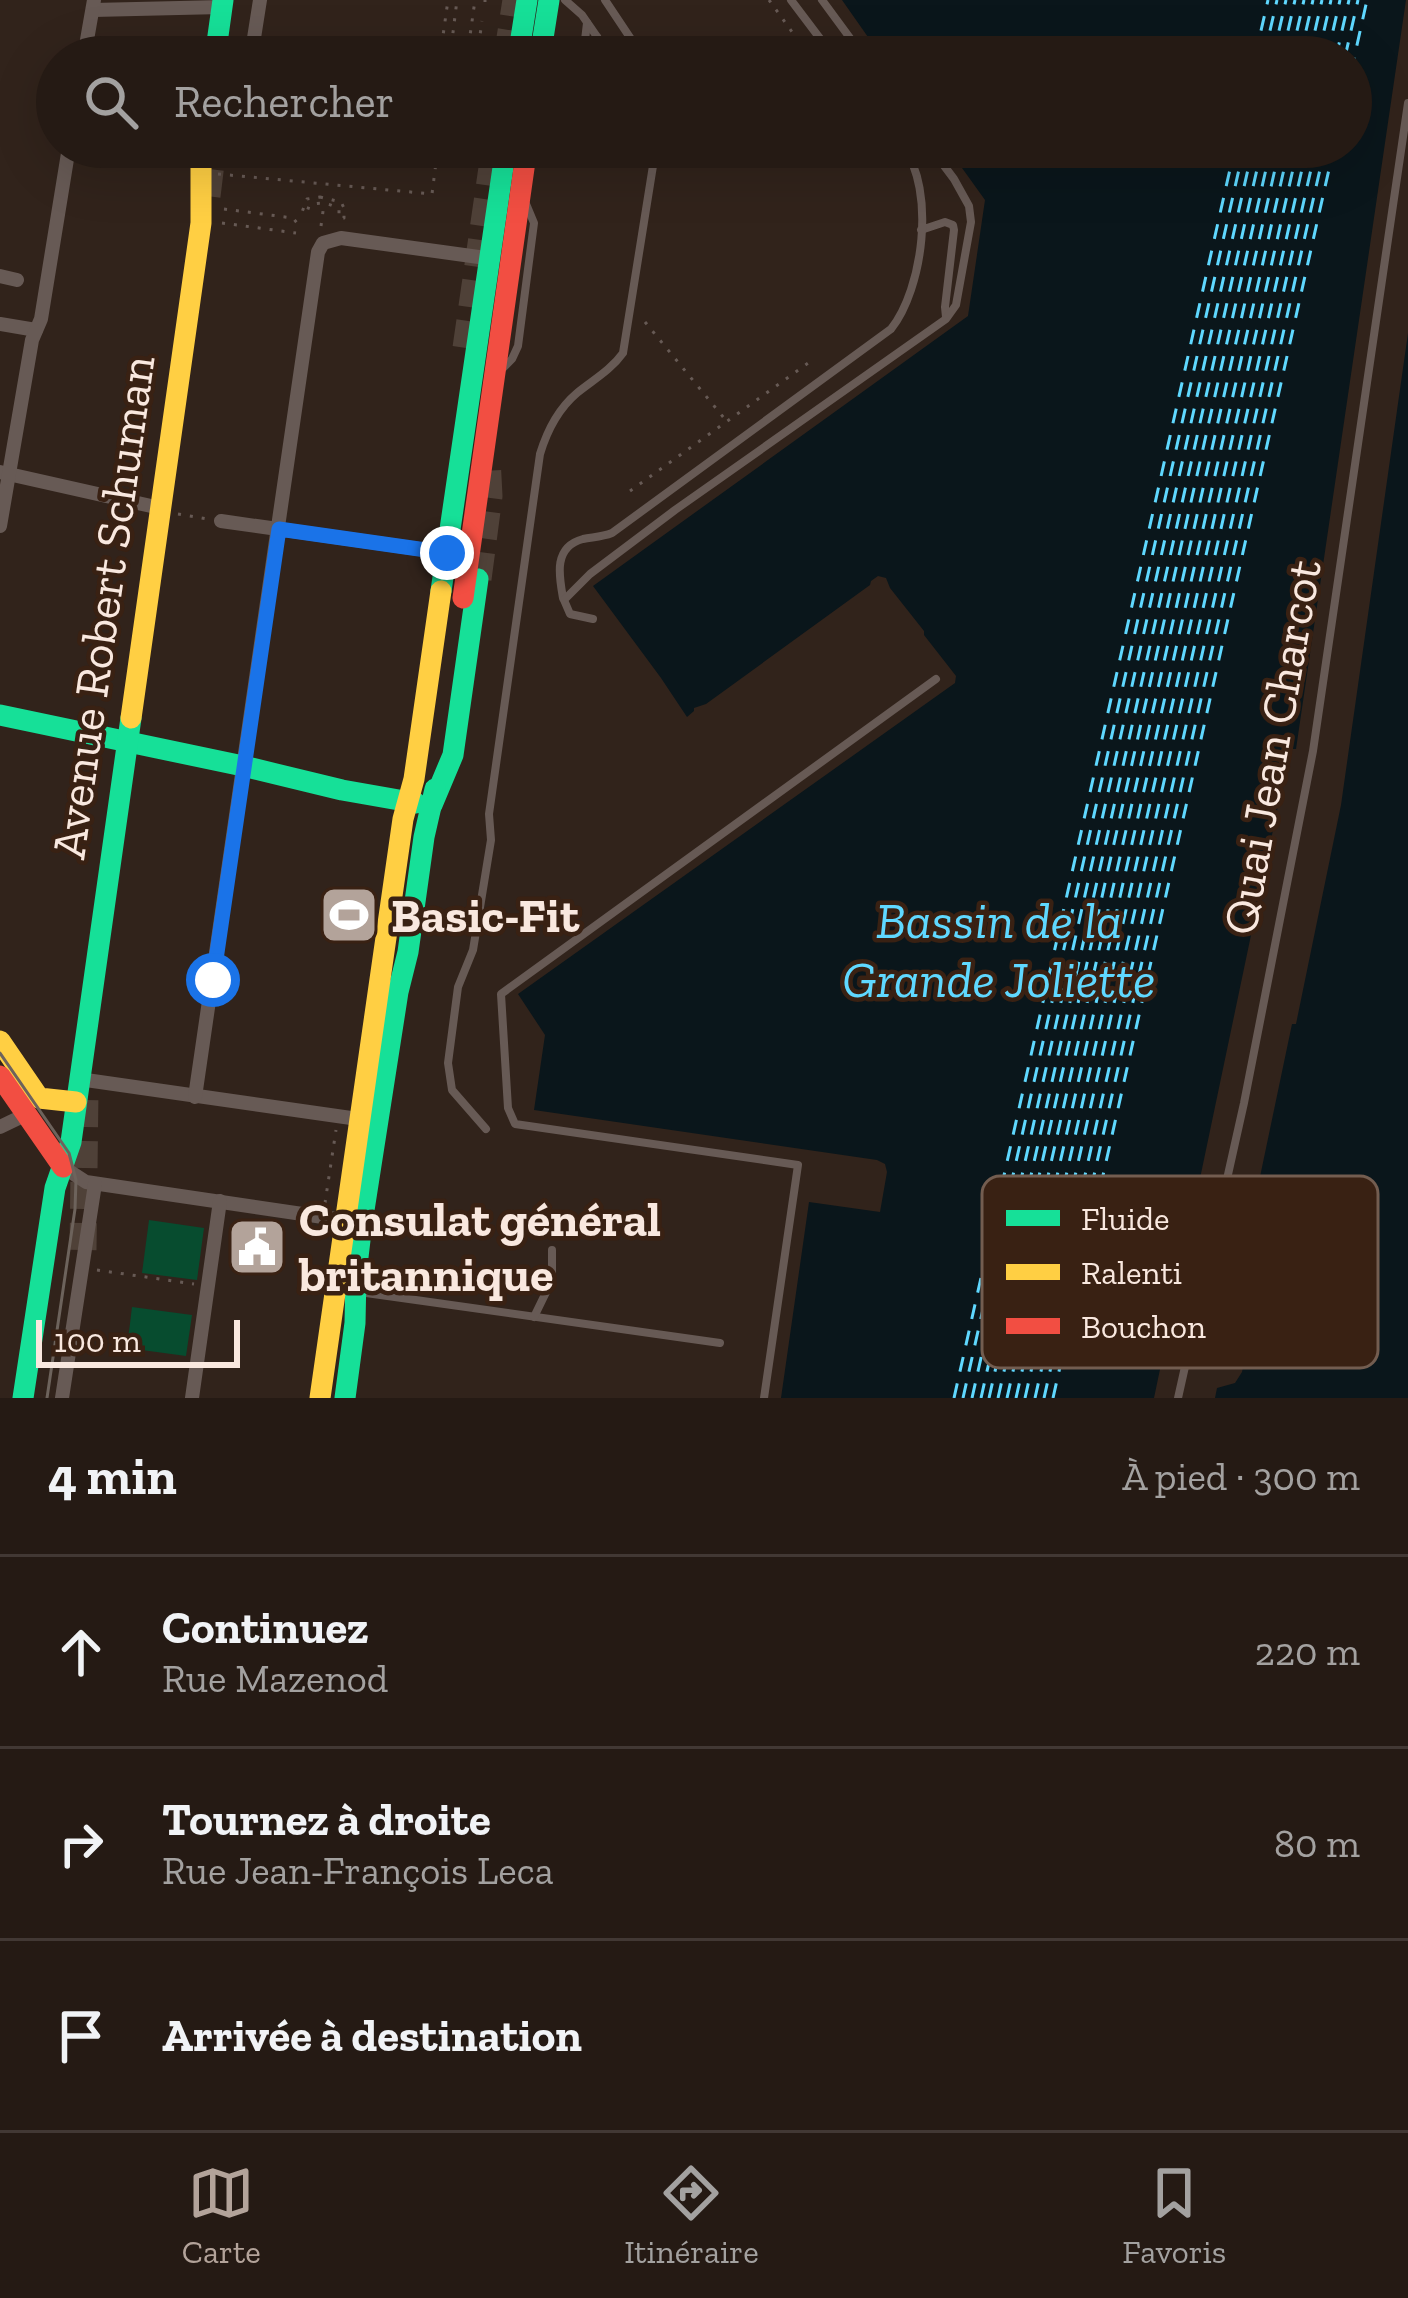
<!DOCTYPE html>
<html lang="fr">
<head>
<meta charset="utf-8">
<style>
  :root { --surface:#251a14; --page:#312722; --text:#f1f3f6; --muted:#a3a1a0; --line:#423834; --accent:#b3a39a }
  body { margin:0; font-family:"Zilla Slab",serif; background:var(--page); color:var(--text) }
  .scale { position:absolute; left:36px; bottom:30px; width:204px; box-sizing:border-box; padding-left:12px; border:6px solid #f9e8df; border-top:0; font-size:33px; line-height:42px; white-space:nowrap; color:#f9e8df; -webkit-text-stroke:9px #392113; paint-order:stroke }
  .stop { position:absolute; width:36px; height:36px; margin:-27px; border:9px solid #1a73e8; border-radius:50%; background:#fff }
  .stop.end { background:#1a73e8; border-color:#fff; box-shadow:0 3px 12px #0008 }
  .list { margin:0; padding:0; list-style:none }
  h2 { display:flex; justify-content:space-between; align-items:center; height:156px; margin:0; padding:0 48px; font-size:51px }
  h2 small { font-size:39px; font-weight:400; color:var(--muted) }
  .list li { display:grid; grid-template-columns:78px 1fr auto; gap:36px; align-items:center; box-sizing:border-box; height:192px; padding:0 48px; border-top:3px solid var(--line) }
  .list b { display:block; font-size:45px; white-space:nowrap }
  .list p { margin:0; font-size:39px; white-space:nowrap; color:var(--muted) }
  .list em { font-size:39px; font-style:normal; color:var(--muted) }
  .icon { flex:none; width:66px; height:66px; fill:none; stroke:currentColor; stroke-width:2; stroke-linecap:round; stroke-linejoin:round }
  .map { position:relative; flex:none; width:1408px; height:1398px; overflow:hidden }
  .search { position:absolute; background:var(--surface); box-shadow:0 12px 48px #0002; left:36px; right:36px; top:36px; height:132px; display:flex; align-items:center; gap:30px; box-sizing:border-box; padding:0 42px; border-radius:66px; color:var(--muted); font-size:45px }
  .sheet { height:732px; background:var(--surface) }
  nav { display:flex; justify-content:space-around; align-items:center; box-sizing:border-box; height:168px; border-top:3px solid var(--line); background:var(--surface); font-size:33px; color:var(--muted) }
  nav a { display:grid; justify-items:center; gap:6px }
  nav .on { color:var(--accent) }
  .map>svg:first-child { display:block }
  .green { fill:#074c2f }
  .water { fill:#0a161b }
  .lines { fill:none; stroke-linecap:round; stroke-linejoin:round }
  .ferry { stroke:#5fd8ff; stroke-width:3; stroke-dasharray:15 12; stroke-linecap:butt }
  .highway-tunnel { stroke:#4f4138; stroke-width:27; stroke-dasharray:27 14; stroke-linecap:butt }
  .path { stroke:#675a55; stroke-width:3; stroke-dasharray:3 9; stroke-linecap:butt }
  .lane { stroke:#675a55; stroke-width:8 }
  .street { stroke:#675a55; stroke-width:14 }
  .fast { stroke:#16e098; stroke-width:21 }
  .slow { stroke:#ffcf43; stroke-width:21 }
  .jam { stroke:#f24e42; stroke-width:21 }
  .tram { stroke:#6d635c; stroke-width:3 }
  .route { stroke:#1a73e8; stroke-width:15 }
  .labels { text-anchor:middle; dominant-baseline:central; stroke-width:9; stroke-linejoin:round; paint-order:stroke }
  .street-label { font-size:48px; fill:#f9e8df; stroke:#392113 }
  .poi-label { font-size:48px; font-weight:bold; fill:#f9e8df; stroke:#392113; text-anchor:start }
  .water-label { font-size:51px; font-style:italic; fill:#5fd8ff; stroke:#392113 }
  .key { fill:#392113; stroke:#735d50; stroke-width:3 }
  .key-label { font-size:33px; fill:#f9e8df }
</style>
</head>
<body>
<div class="map">
<svg width="1408" height="1398" viewBox="0 0 1408 1398">
  <rect width="100%" height="100%" fill="#31231b"/>
  <g class="green">
    <path d="M 149,1220 L 204,1228 L 197,1280 L 142,1273 Z"/>
    <path d="M 132,1307 L 192,1315 L 186,1356 L 127,1348 Z"/>
  </g>
  <g class="water">
    <path d="M 842,0 L 1406,0 L 1296,749 L 1290,749 L 1154,1398 L 781,1398 L 809,1202 L 880,1212 L 887,1172 L 885,1164 L 877,1160 L 534,1110 L 545,1035 L 518,994 L 955,683 L 956,676 L 924,635 L 924,631 L 890,588 L 886,578 L 878,576 L 871,581 L 870,585 L 706,704 L 694,708 L 694,711 L 687,717 L 661,678 L 593,586 L 968,316 L 985,200 L 947,147 L 1351,147 L 1351,57 L 882,57 Z"/>
    <path d="M 1408,333 L 1408,1398 L 1215,1398 L 1217,1388 L 1235,1383 L 1242,1372 L 1264,1261 L 1262,1245 L 1248,1234 L 1292,1024 L 1296,1024 L 1341,805 Z"/>
  </g>
  <g class="lines">
    <g class="ferry">
      <path d="M 1255,57 L 1268,0"/>
      <path d="M 1264,57 L 1277,0"/>
      <path d="M 1273,57 L 1286,0"/>
      <path d="M 1282,57 L 1295,0"/>
      <path d="M 1291,57 L 1304,0"/>
      <path d="M 1300,57 L 1313,0"/>
      <path d="M 1309,57 L 1322,0"/>
      <path d="M 1318,57 L 1331,0"/>
      <path d="M 1327,57 L 1340,0"/>
      <path d="M 1336,57 L 1349,0"/>
      <path d="M 1345,57 L 1358,0"/>
      <path d="M 1351,72 L 1367,0"/>
      <path d="M 954,1398 L 1235,147"/>
      <path d="M 963,1398 L 1244,147"/>
      <path d="M 972,1398 L 1253,147"/>
      <path d="M 981,1398 L 1262,147"/>
      <path d="M 989,1398 L 1271,147"/>
      <path d="M 998,1398 L 1280,147"/>
      <path d="M 1007,1398 L 1289,147"/>
      <path d="M 1016,1398 L 1298,147"/>
      <path d="M 1025,1398 L 1307,147"/>
      <path d="M 1035,1398 L 1316,147"/>
      <path d="M 1044,1398 L 1325,147"/>
      <path d="M 1053,1398 L 1334,147"/>
    </g>
    <g class="highway-tunnel">
      <path d="M 507,57 L 516,0"/>
      <path d="M 207,196 L 213,147"/>
      <path d="M 466,348 L 495,147"/>
      <path d="M 478,579 L 489,496 L 487,458"/>
      <path d="M 83,1250 L 85,1091"/>
    </g>
    <g class="path">
      <path d="M 769,0 L 810,57"/>
      <path d="M 485,2 L 485,0"/>
      <path d="M 440,57 L 448,0"/>
      <path d="M 450,57 L 457,0"/>
      <path d="M 467,57 L 475,0"/>
      <path d="M 477,57 L 482,21"/>
      <path d="M 874,147 L 876,150"/>
      <path d="M 669,157 L 683,147"/>
      <path d="M 218,174 L 432,194 L 438,147"/>
      <path d="M 320,197 L 341,202 L 344,208 L 344,218 L 339,218 L 339,210 C 332,203 318,201 309,206 L 307,212 L 302,212 L 307,199 Z"/>
      <path d="M 224,209 L 293,218 L 297,223"/>
      <path d="M 222,223 L 296,233"/>
      <path d="M 321,226 L 324,204"/>
      <path d="M 645,322 L 724,418"/>
      <path d="M 630,491 L 815,358"/>
      <path d="M 178,514 L 207,519"/>
      <path d="M 325,1203 L 336,1130"/>
      <path d="M 97,1270 L 194,1284"/>
    </g>
    <g class="lane">
      <path d="M 565,0 L 582,15 L 611,57"/>
      <path d="M 605,0 L 643,57"/>
      <path d="M 791,0 L 834,57"/>
      <path d="M 822,0 L 864,57"/>
      <path d="M 583,57 L 587,23"/>
      <path d="M 594,57 L 597,37"/>
      <path d="M 921,230 L 945,222 L 953,225 L 954,230 L 945,307 L 946,317"/>
      <path d="M 499,372 L 512,359 L 518,346 L 534,223 L 524,199"/>
      <path d="M 563,598 C 559,576 553,547 583,539 C 593,537 602,537 612,533 L 891,329 C 923,289 936,190 903,147"/>
      <path d="M 593,619 L 570,614 L 564,600 L 590,574 L 675,510 L 946,319 L 956,305 L 971,222 L 969,206 L 954,179 L 930,147"/>
      <path d="M 486,1129 L 452,1090 L 448,1063 L 458,987 L 473,950 L 491,840 L 489,814 L 540,454 C 547,431 558,409 577,393 C 593,380 611,370 623,353 L 656,147"/>
      <path d="M 359,1292 L 720,1343"/>
      <path d="M 534,1317 L 552,1280 L 552,1250"/>
      <path d="M 764,1398 L 798,1165 L 515,1124 L 508,1108 L 501,994 L 936,679"/>
      <path d="M 1178,1398 L 1244,1103 L 1313,751 L 1408,103"/>
    </g>
    <g class="street">
      <path d="M 93,10 L 222,7"/>
      <path d="M 84,57 L 94,0"/>
      <path d="M 251,57 L 260,0"/>
      <path d="M 0,276 L 17,280"/>
      <path d="M 0,324 L 36,330"/>
      <path d="M 0,472 L 160,508"/>
      <path d="M 221,521 L 447,553"/>
      <path d="M 0,526 L 32,340 L 41,319 L 69,147"/>
      <path d="M 79,1079 L 365,1120"/>
      <path d="M 195,1097 L 318,252 L 323,243 L 341,238 L 493,259"/>
      <path d="M 0,1127 L 27,1114"/>
      <path d="M 63,1167 L 86,1182 L 350,1221"/>
      <path d="M 62,1398 L 95,1184"/>
      <path d="M 192,1398 L 220,1201"/>
    </g>
    <g class="fast">
      <path d="M 215,57 L 223,0"/>
      <path d="M 518,57 L 527,0"/>
      <path d="M 540,57 L 549,0"/>
      <path d="M 441,591 L 506,147"/>
      <path d="M 0,715 L 243,766 L 342,790 L 416,803"/>
      <path d="M 432,805 L 453,755 L 478,579"/>
      <path d="M 23,1398 L 55,1188 L 71,1142 L 131,718"/>
      <path d="M 345,1398 L 355,1323 L 356,1274 L 362,1223 L 398,992 L 408,952 L 424,837 L 435,789"/>
    </g>
    <g class="slow">
      <path d="M 131,718 L 201,223 L 201,147"/>
      <path d="M 0,1041 L 39,1098 L 76,1102"/>
      <path d="M 320,1398 L 403,819 L 414,779 L 441,591"/>
    </g>
    <g class="jam">
      <path d="M 463,598 L 527,147"/>
      <path d="M 0,1076 L 63,1167"/>
    </g>
    <path class="tram" d="M 0,1053 L 69,1153 L 76,1180 L 75,1209 L 47,1398"/>
  </g>
  <g class="lines">
    <path class="route" d="M 213,980 L 279,529 L 447,553"/>
  </g>
  <defs>
    <g id="stadium-square" transform="scale(3)"><rect x="-9" y="-9" width="18" height="18" rx="4" fill="#b3a39a" stroke="#392113"/><path d="M0-5a6.5 5 0 1 0 0 10a6.5 5 0 1 0 0-10ZM-3.5-1.8h7v3.6h-7Z" fill="#fff"/></g>
    <g id="civic-square" transform="scale(3)"><rect x="-9" y="-9" width="18" height="18" rx="4" fill="#b3a39a" stroke="#392113"/><path d="M-.6-6.5H3V-4.5H.6V-3L4-1V1h2V6H-6V1h2V-1L-.6-3ZM-1.2 2.5V6h2.4V2.5Z" fill="#fff"/></g>
  </defs>
  <g fill-rule="evenodd">
    <use href="#stadium-square" x="349" y="915"/>
    <use href="#civic-square" x="257" y="1247"/>
  </g>
  <g class="labels">
    <g class="street-label">
      <text transform="translate(103 607) rotate(-82)">Avenue Robert Schuman</text>
      <text transform="translate(1272 747) rotate(-80)">Quai Jean Charcot</text>
    </g>
    <g class="poi-label">
      <text x="391" y="915">Basic-Fit</text>
      <text x="299" y="1219">Consulat général<tspan x="299" dy="55">britannique</tspan></text>
    </g>
    <g class="water-label">
      <text x="999" y="920">Bassin de la<tspan x="999" dy="59">Grande Joliette</tspan></text>
    </g>
  </g>
  <rect x="982" y="1176" width="396" height="192" rx="18" class="key"/>
  <rect x="1006" y="1210" width="54" height="16" fill="#16e098"/>
  <rect x="1006" y="1264" width="54" height="16" fill="#ffcf43"/>
  <rect x="1006" y="1318" width="54" height="16" fill="#f24e42"/>
  <g class="key-label">
    <text x="1081" y="1230">Fluide</text>
    <text x="1081" y="1284">Ralenti</text>
    <text x="1081" y="1338">Bouchon</text>
  </g>
</svg>
<div class="scale">100 m</div>
<div class="stop" style="left:213px;top:980px"></div>
<div class="stop end" style="left:447px;top:553px"></div>
<div class="search"><svg class="icon" aria-label="search" viewBox="0 0 24 24"><circle cx="10" cy="10" r="6"/><path d="M15 15l6 6"/></svg>Rechercher</div>
</div>
<section class="sheet">
<h2>4 min<small>À pied · 300 m</small></h2>
<ul class="list">
<li><svg class="icon" aria-label="ahead" viewBox="0 0 24 24"><path d="M12 20V5M6 11l6-6 6 6"/></svg><div><b>Continuez</b><p>Rue Mazenod</p></div><em>220 m</em></li>
<li><svg class="icon" aria-label="right" viewBox="0 0 24 24"><path d="M7 20v-9h11M14 6l5 5-5 5"/></svg><div><b>Tournez à droite</b><p>Rue Jean-François Leca</p></div><em>80 m</em></li>
<li><svg class="icon" aria-label="arrive" viewBox="0 0 24 24"><path d="M6 21V4h12l-3 4 3 4H6"/></svg><div><b>Arrivée à destination</b></div></li>
</ul>
</section>
<nav>
<a class="on"><svg class="icon" aria-label="map" viewBox="0 0 24 24"><path d="M3 6l6-2 6 2 6-2v14l-6 2-6-2-6 2zM9 4v14M15 6v14"/></svg>Carte</a>
<a><svg class="icon" aria-label="directions" viewBox="0 0 24 24"><path d="M12 3l9 9-9 9-9-9zM9 14v-3h6M13 9l2 2-2 2"/></svg>Itinéraire</a>
<a><svg class="icon" aria-label="saved" viewBox="0 0 24 24"><path d="M7 4h10v16l-5-4-5 4z"/></svg>Favoris</a>
</nav>
</body>
</html>
